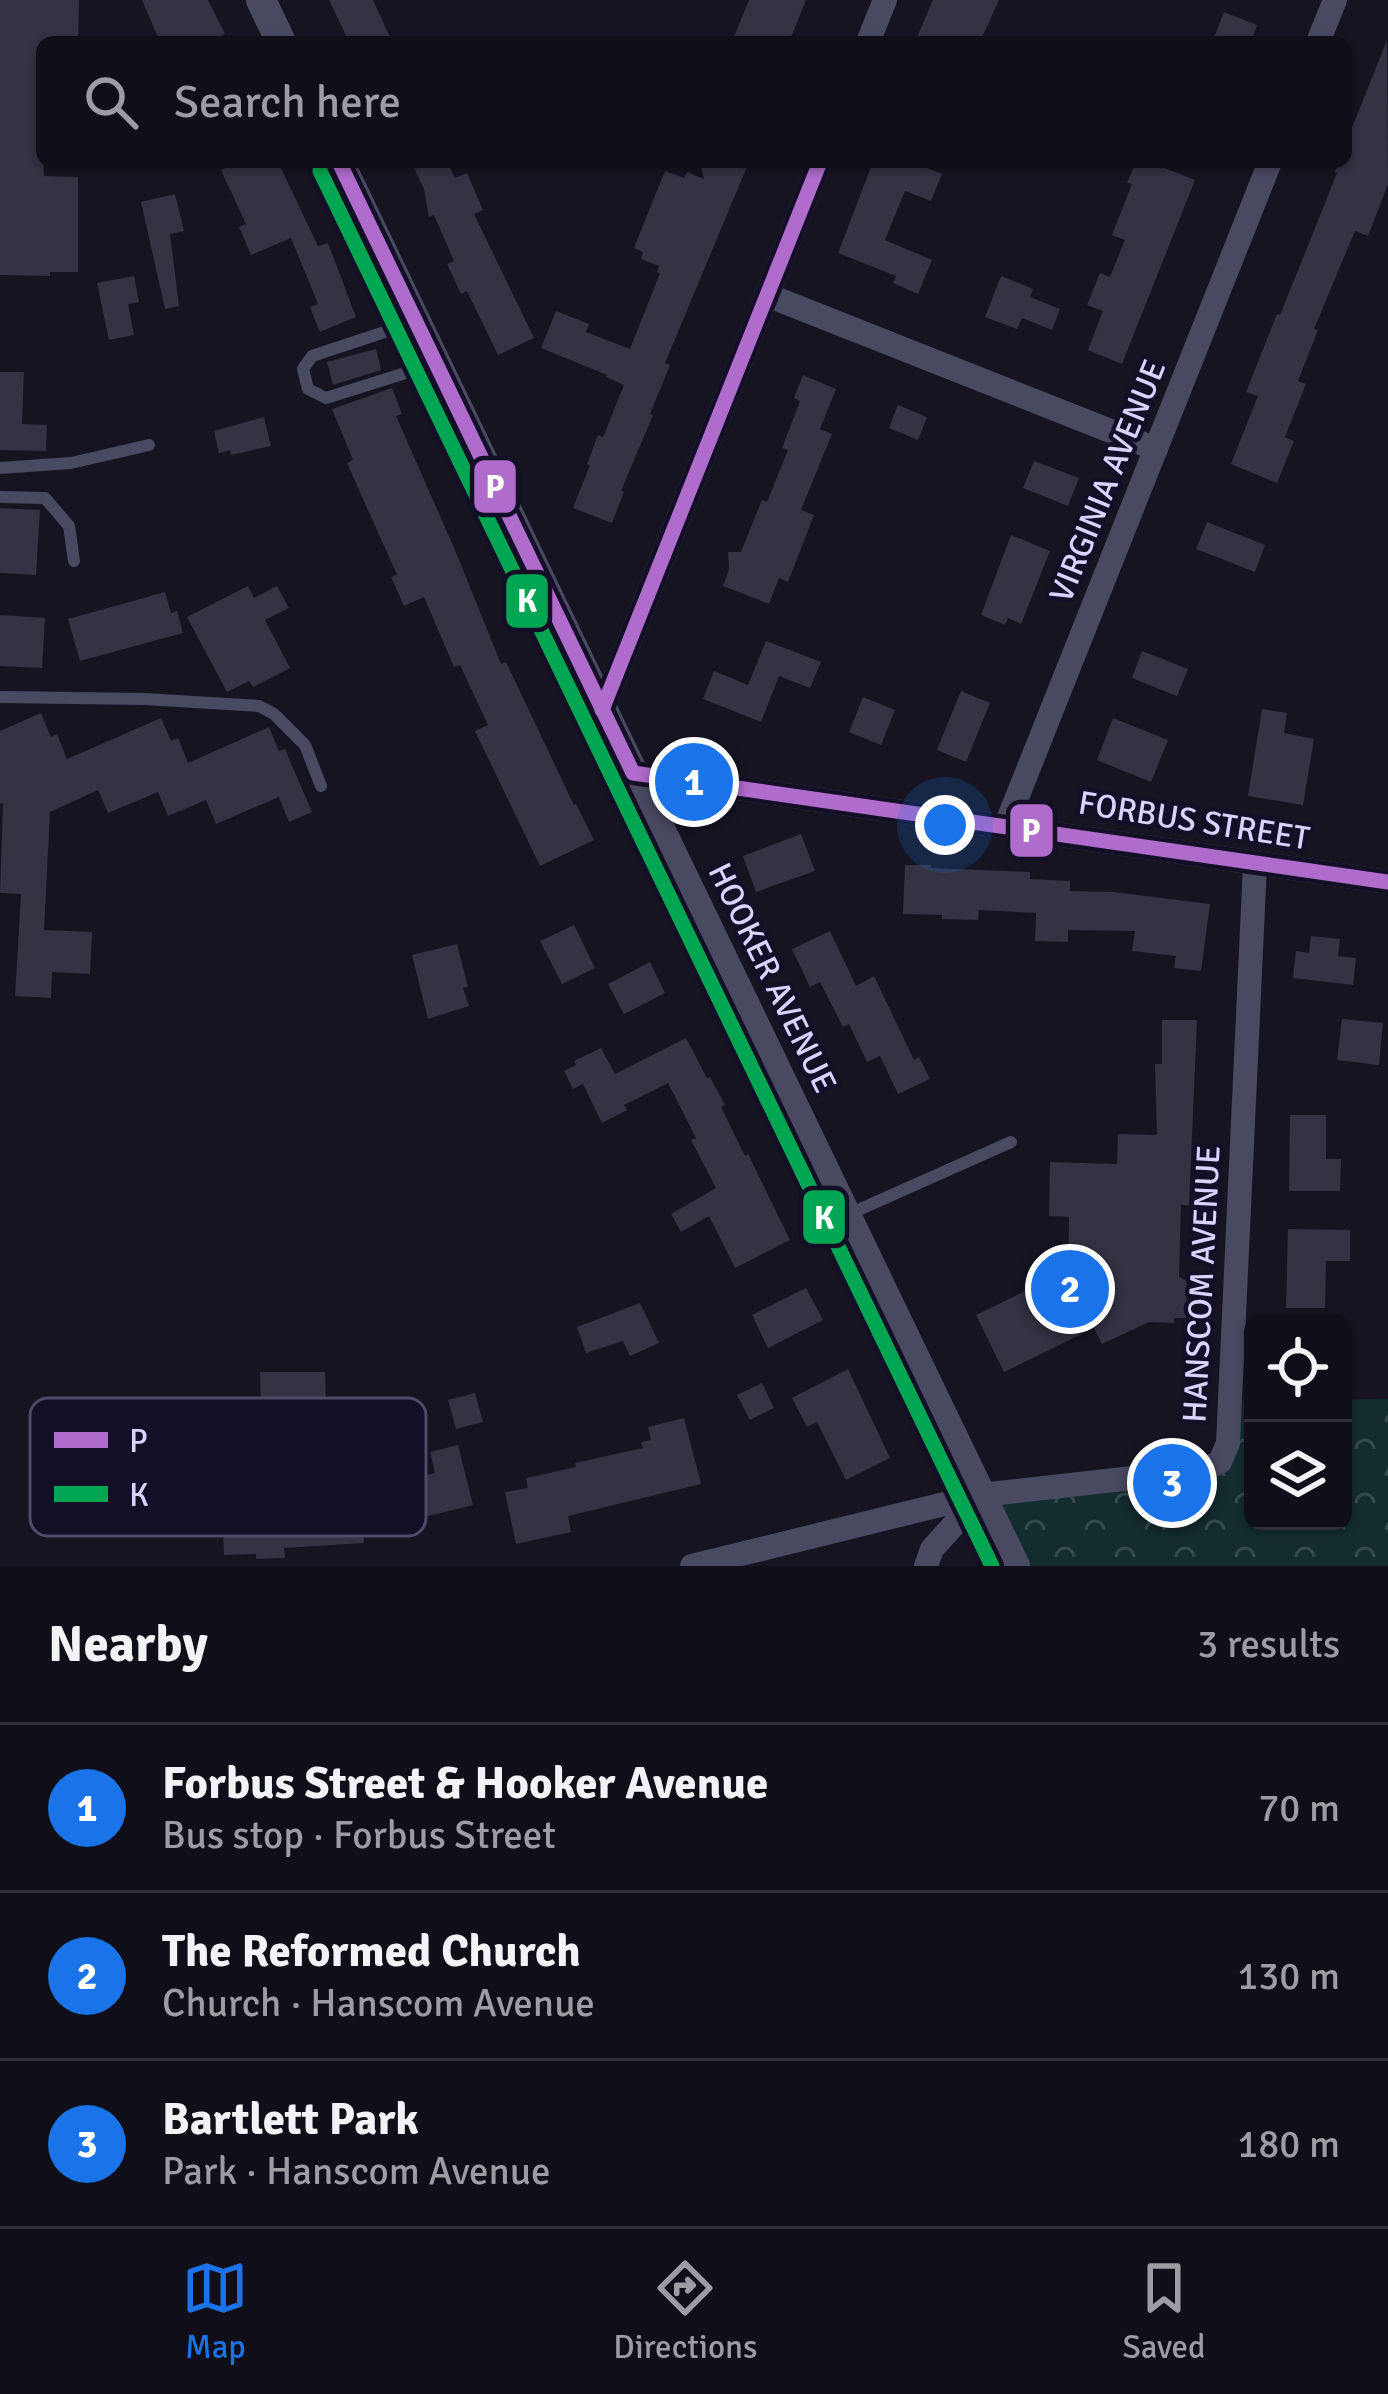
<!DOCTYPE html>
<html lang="en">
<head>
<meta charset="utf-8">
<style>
  :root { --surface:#100f19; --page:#1e1d26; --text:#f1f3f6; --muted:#9c9ca2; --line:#302f38; --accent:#1a73e8 }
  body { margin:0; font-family:Signika,sans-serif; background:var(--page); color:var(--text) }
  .controls { position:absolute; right:36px; bottom:36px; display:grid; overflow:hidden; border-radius:18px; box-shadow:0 3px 9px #0004 }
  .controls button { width:108px; height:108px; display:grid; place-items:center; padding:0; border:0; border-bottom:3px solid var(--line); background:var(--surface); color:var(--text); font:60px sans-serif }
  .you { position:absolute; left:945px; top:825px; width:42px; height:42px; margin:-30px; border:9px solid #fff; border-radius:50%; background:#1a73e8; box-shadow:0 0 0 18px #1a73e833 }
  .badge { display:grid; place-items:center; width:78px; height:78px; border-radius:50%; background:var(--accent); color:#fff; font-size:39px; font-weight:700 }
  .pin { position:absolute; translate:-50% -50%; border:6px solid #fff; box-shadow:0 3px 12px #0006 }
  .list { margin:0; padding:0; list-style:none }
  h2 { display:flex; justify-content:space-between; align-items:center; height:156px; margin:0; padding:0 48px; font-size:51px }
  h2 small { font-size:39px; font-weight:400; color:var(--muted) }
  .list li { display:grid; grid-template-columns:78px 1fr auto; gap:36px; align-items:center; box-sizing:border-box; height:168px; padding:0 48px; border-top:3px solid var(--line) }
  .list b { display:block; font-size:45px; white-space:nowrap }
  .list p { margin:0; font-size:39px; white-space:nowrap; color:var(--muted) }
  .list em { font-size:39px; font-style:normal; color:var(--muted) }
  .icon { flex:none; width:66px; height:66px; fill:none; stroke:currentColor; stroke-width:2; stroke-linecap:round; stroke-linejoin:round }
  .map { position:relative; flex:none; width:1388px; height:1566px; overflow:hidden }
  .search { position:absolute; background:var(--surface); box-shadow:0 3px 9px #0004; left:36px; right:36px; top:36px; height:132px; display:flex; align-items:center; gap:30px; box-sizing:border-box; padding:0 42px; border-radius:18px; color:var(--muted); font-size:45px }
  .sheet { height:660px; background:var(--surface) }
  nav { display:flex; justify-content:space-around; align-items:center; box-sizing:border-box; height:168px; border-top:3px solid var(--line); background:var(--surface); font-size:33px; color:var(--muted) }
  nav a { display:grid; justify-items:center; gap:6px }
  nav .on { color:var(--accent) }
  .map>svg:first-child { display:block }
  .park { fill:url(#park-crowns) }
  .building { fill:#343243 }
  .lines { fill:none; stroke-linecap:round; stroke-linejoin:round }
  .service { stroke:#4a4962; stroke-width:12 }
  .minor { stroke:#4a4962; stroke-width:24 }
  .tertiary { stroke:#4a4962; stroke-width:30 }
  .bus-1-casing { stroke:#130f26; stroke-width:24 }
  .bus-2-casing { stroke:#130f26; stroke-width:24 }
  .bus-1 { stroke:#b06ccc; stroke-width:15 }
  .bus-2 { stroke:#00a651; stroke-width:15 }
  .labels { text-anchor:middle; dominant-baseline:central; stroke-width:9; stroke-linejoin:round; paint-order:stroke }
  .street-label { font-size:33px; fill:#d9d4ff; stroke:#130f26 }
  .key { fill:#130f26; stroke:#4e4a67; stroke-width:3 }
  .key-label { font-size:33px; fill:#d9d4ff }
  .line-badge { stroke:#130f26; stroke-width:4.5 }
  .badge-label { font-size:33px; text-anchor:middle; font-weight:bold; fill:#fff }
</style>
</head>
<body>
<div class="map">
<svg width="1388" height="1566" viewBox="0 0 1388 1566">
  <defs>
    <pattern id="park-crowns" width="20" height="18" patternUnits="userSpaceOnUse" patternTransform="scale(3)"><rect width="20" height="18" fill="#132c2d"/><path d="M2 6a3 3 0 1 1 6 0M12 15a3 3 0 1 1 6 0" fill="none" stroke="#354a4c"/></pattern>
  </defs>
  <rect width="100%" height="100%" fill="#161421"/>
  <path class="park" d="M 1388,1399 L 1388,1566 L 1015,1566 L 981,1495 L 1220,1462 L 1230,1401 L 1253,1400 L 1253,1521 L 1343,1521 L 1343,1400 Z"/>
  <g class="building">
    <path d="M 0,0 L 79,0 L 78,42 L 42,42 L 38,126 L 42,126 L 44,176 L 78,177 L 78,272 L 50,272 L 50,276 L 0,275 Z"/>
    <path d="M 142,0 L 208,0 L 225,34 L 207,42 L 160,42 Z"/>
    <path d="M 329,0 L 373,0 L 390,37 L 379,42 L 349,42 Z"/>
    <path d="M 749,0 L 806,0 L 789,42 L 732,42 Z"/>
    <path d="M 933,0 L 999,0 L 980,42 L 915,42 Z"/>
    <path d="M 1224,12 L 1257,25 L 1251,42 L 1224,42 L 1214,38 Z"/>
    <path d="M 1387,40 L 1388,184 L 1368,236 L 1355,231 L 1314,329 L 1318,330 L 1298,381 L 1306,384 L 1285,437 L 1294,441 L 1277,483 L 1231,464 L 1258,396 L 1246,392 L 1277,314 L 1280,315 L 1337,173 L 1335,172 L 1339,162 L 1346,162 L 1346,143 Z"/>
    <path d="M 240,162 L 278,162 L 318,246 L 328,243 L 356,317 L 320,332 L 310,307 L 318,304 L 291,238 L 251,255 L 239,227 L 246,224 L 221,170 Z"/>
    <path d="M 411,162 L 447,162 L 455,178 L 467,173 L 483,210 L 474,214 L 534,338 L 498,355 L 467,291 L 461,294 L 447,264 L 454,261 L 434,215 L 429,217 L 424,189 Z"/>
    <path d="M 700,162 L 749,162 L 665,363 L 670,365 L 650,414 L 653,415 L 621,491 L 624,492 L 612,523 L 573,508 L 590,465 L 587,464 L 598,435 L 603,437 L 624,385 L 606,377 L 607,375 L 541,348 L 556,311 L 589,324 L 586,332 L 630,349 L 660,273 L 657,272 L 659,266 L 641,259 L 643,252 L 634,248 L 665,171 L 684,178 L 687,172 L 704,179 Z"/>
    <path d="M 873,162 L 912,162 L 942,174 L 931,201 L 905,191 L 885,240 L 932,260 L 918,294 L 893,283 L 896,276 L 838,253 Z"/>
    <path d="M 1136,162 L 1149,162 L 1195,180 L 1122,364 L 1088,350 L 1103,311 L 1087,305 L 1100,273 L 1110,277 L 1125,240 L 1112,235 L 1132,184 L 1127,183 Z"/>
    <path d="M 175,194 L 184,231 L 170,234 L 179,306 L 165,309 L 141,202 Z"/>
    <path d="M 134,276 L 139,302 L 128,304 L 134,335 L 109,340 L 97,283 Z"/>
    <path d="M 1001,276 L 1033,289 L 1030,297 L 1060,309 L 1052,330 L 1022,318 L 1017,329 L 985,317 Z"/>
    <path d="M 376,349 L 381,370 L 333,385 L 327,362 Z"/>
    <path d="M 0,372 L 24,372 L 22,424 L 47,425 L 46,451 L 0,450 Z"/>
    <path d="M 803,375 L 836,389 L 820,429 L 832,434 L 801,510 L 814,515 L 788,582 L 779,578 L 769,604 L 723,586 L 729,570 L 728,552 L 741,552 L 762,500 L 767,502 L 788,450 L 782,448 L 800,401 L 794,398 Z"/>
    <path d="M 392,388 L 402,414 L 396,416 L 455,550 L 501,664 L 506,662 L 574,805 L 576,804 L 594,840 L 540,866 L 475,731 L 488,725 L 460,665 L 454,667 L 424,597 L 404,606 L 391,577 L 397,575 L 347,463 L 353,460 L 332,409 Z"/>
    <path d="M 898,405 L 927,417 L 918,440 L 889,428 Z"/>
    <path d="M 264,417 L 271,446 L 231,455 L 230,450 L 219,453 L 214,431 Z"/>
    <path d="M 1034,461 L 1079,478 L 1068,506 L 1023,488 Z"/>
    <path d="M 0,508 L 40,510 L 36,575 L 0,573 Z"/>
    <path d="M 1207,522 L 1265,545 L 1255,572 L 1196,549 Z"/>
    <path d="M 1011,535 L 1050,551 L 1021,624 L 1008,618 L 1005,625 L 981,615 Z"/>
    <path d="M 248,586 L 254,598 L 277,586 L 289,608 L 265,620 L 290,668 L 253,687 L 249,681 L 227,692 L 187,617 Z"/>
    <path d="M 165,592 L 171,613 L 177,611 L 183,633 L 80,661 L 68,619 Z"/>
    <path d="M 0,615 L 45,618 L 42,668 L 0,666 Z"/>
    <path d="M 766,641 L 821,662 L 810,688 L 779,676 L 761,722 L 703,699 L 714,671 L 748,685 Z"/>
    <path d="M 1142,651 L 1188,669 L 1177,696 L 1132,678 Z"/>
    <path d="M 961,691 L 990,703 L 966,762 L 937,750 Z"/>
    <path d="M 863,697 L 895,710 L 881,745 L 849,732 Z"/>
    <path d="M 1262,709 L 1287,713 L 1284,733 L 1314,739 L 1303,805 L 1248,796 Z"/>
    <path d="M 41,713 L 51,737 L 57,734 L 67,759 L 161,718 L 171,741 L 178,738 L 188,763 L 269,727 L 279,751 L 285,749 L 312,812 L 289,822 L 279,797 L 216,824 L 206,800 L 168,816 L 158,792 L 108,813 L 98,790 L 50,812 L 44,930 L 92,932 L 90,974 L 52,972 L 51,998 L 15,996 L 21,894 L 0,893 L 3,803 L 0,804 L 0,731 Z"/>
    <path d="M 1113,718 L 1168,740 L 1151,782 L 1097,760 Z"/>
    <path d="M 801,834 L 815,871 L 756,892 L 743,856 Z"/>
    <path d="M 905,865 L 931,865 L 931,868 L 1030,872 L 1030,879 L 1070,881 L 1070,891 L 1114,892 L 1210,904 L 1201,971 L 1174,968 L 1176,956 L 1132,951 L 1135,931 L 1068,930 L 1068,942 L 1035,941 L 1036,913 L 979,910 L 978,920 L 942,919 L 942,915 L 903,914 Z"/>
    <path d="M 574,925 L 595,968 L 562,984 L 540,941 Z"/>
    <path d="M 830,931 L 856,986 L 874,976 L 914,1060 L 919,1057 L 930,1079 L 898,1094 L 880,1056 L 867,1062 L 849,1024 L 843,1027 L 820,982 L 810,987 L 792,949 Z"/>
    <path d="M 1311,936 L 1340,939 L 1338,956 L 1356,958 L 1353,985 L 1293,978 L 1296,951 L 1309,953 Z"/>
    <path d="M 457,944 L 468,987 L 463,988 L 469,1006 L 428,1019 L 412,955 Z"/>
    <path d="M 650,962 L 665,993 L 624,1014 L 608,984 Z"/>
    <path d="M 1342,1019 L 1383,1023 L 1379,1065 L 1337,1060 Z"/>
    <path d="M 1162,1020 L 1197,1020 L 1189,1205 L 1181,1205 L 1179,1277 L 1187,1281 L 1186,1318 L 1174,1318 L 1174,1323 L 1149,1322 L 1102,1344 L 1094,1328 L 1004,1372 L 976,1315 L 1068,1270 L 1069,1217 L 1049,1216 L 1050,1162 L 1117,1164 L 1118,1134 L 1157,1135 L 1155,1064 L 1162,1064 Z"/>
    <path d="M 686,1038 L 707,1078 L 710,1077 L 725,1105 L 721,1107 L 745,1156 L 748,1154 L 790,1240 L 735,1268 L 709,1216 L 681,1232 L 671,1214 L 716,1188 L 691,1140 L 696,1138 L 668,1083 L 624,1105 L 627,1110 L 602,1123 L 583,1084 L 573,1089 L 564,1071 L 576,1065 L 574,1061 L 601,1048 L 615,1074 Z"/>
    <path d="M 1290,1115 L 1326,1115 L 1326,1159 L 1341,1159 L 1340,1191 L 1289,1191 Z"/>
    <path d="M 1288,1229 L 1350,1230 L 1350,1261 L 1326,1261 L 1325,1308 L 1286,1308 Z"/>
    <path d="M 806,1288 L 823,1320 L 768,1348 L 752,1315 Z"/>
    <path d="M 640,1303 L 659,1343 L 630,1356 L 623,1341 L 586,1353 L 577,1327 Z"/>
    <path d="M 848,1369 L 890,1458 L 846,1480 L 817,1422 L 807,1427 L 792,1398 Z"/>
    <path d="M 260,1372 L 325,1372 L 326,1407 L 261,1408 Z"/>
    <path d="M 762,1383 L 774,1408 L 750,1420 L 737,1395 Z"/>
    <path d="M 475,1393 L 483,1422 L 456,1429 L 448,1400 Z"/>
    <path d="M 122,1404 L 129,1457 L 132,1457 L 136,1506 L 33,1514 L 29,1465 L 90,1460 L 83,1409 Z"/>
    <path d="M 684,1418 L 701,1484 L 568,1516 L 571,1532 L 516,1544 L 505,1492 L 528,1488 L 526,1478 L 576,1467 L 575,1463 L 643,1448 L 641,1442 L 651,1440 L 648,1427 Z"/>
    <path d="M 458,1445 L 473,1505 L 408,1521 L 398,1483 L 435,1473 L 430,1452 Z"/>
    <path d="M 361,1496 L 364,1543 L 284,1548 L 285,1558 L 256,1559 L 256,1554 L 224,1555 L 223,1532 L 236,1531 L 234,1507 L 280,1508 L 281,1513 L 329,1509 L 328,1498 Z"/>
  </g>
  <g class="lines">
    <g class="service">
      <path d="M 415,322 L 312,356 L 303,369 L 308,389 L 326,398 L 434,364"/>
      <path d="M 0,468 L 71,463 L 149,445"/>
      <path d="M 0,497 L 45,498 L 69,526 L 74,561"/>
      <path d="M 0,697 L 145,699 L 259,706 L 274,714 L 305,745 L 321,786"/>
      <path d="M 847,1215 L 1011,1142"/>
    </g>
    <g class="minor">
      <path d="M 868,42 L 885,0"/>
      <path d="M 1318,42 L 1335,0"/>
      <path d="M 767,295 L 1156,449"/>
      <path d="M 602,710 L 820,162"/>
      <path d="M 633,773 L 1388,882"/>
      <path d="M 1006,825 L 1270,162"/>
      <path d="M 692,1566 L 981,1495 L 1203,1470 L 1220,1462 L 1228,1443 L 1255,865"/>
      <path d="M 926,1566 L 932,1549 L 981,1495"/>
    </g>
    <g class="tertiary">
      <path d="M 261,0 L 281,42"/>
      <path d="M 339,162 L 1015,1566"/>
    </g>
    <g class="bus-1-casing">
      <g id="bus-1">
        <path d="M 339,162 L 633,773 L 1388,882"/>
        <path d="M 602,710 L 820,162"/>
      </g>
    </g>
    <g class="bus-2-casing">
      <path id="bus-2" d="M 320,171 L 992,1566"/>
    </g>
    <use href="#bus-1" class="bus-1"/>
    <use href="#bus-2" class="bus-2"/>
  </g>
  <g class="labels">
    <g class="street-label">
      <text transform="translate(1108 481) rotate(-68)">VIRGINIA AVENUE</text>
      <text transform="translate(1194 821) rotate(9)">FORBUS STREET</text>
      <text transform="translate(772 978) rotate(64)">HOOKER AVENUE</text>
      <text transform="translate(1202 1284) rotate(-87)">HANSCOM AVENUE</text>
    </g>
  </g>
  <rect x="30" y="1398" width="396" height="138" rx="18" class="key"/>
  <rect x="54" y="1432" width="54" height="16" fill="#b06ccc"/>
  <rect x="54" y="1486" width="54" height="16" fill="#00a651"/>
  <g class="key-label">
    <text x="129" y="1452">P</text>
    <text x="129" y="1506">K</text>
  </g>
  <g class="line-badge">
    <rect x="472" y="458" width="46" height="57" rx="12" fill="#b06ccc"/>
    <rect x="504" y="572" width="46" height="58" rx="12" fill="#00a651"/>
    <rect x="1008" y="802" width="47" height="57" rx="12" fill="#b06ccc"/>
    <rect x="801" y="1188" width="46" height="58" rx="12" fill="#00a651"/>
  </g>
  <g class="badge-label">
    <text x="495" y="498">P</text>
    <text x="527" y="612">K</text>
    <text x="1031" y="842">P</text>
    <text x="824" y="1229">K</text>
  </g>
</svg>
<div class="controls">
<button><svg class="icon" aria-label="locate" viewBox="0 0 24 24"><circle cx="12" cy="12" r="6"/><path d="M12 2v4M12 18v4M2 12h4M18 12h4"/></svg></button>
<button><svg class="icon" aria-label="layers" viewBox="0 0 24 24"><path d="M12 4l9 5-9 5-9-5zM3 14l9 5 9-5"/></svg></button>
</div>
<div class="you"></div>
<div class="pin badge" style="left:694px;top:782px">1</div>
<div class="pin badge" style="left:1070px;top:1289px">2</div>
<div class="pin badge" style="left:1172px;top:1483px">3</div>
<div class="search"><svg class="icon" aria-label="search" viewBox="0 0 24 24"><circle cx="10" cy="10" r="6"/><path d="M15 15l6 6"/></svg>Search here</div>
</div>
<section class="sheet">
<h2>Nearby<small>3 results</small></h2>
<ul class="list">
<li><span class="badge">1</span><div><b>Forbus Street &amp; Hooker Avenue</b><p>Bus stop · Forbus Street</p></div><em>70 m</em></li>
<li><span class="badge">2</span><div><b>The Reformed Church</b><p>Church · Hanscom Avenue</p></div><em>130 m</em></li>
<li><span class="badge">3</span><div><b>Bartlett Park</b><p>Park · Hanscom Avenue</p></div><em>180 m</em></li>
</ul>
</section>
<nav>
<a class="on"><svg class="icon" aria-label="map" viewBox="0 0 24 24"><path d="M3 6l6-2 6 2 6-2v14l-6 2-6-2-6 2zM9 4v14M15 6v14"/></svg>Map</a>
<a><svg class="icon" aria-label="directions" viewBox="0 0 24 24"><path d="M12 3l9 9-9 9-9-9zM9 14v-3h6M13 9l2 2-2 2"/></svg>Directions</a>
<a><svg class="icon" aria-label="saved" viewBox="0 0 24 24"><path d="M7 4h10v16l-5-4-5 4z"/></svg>Saved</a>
</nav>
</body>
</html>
